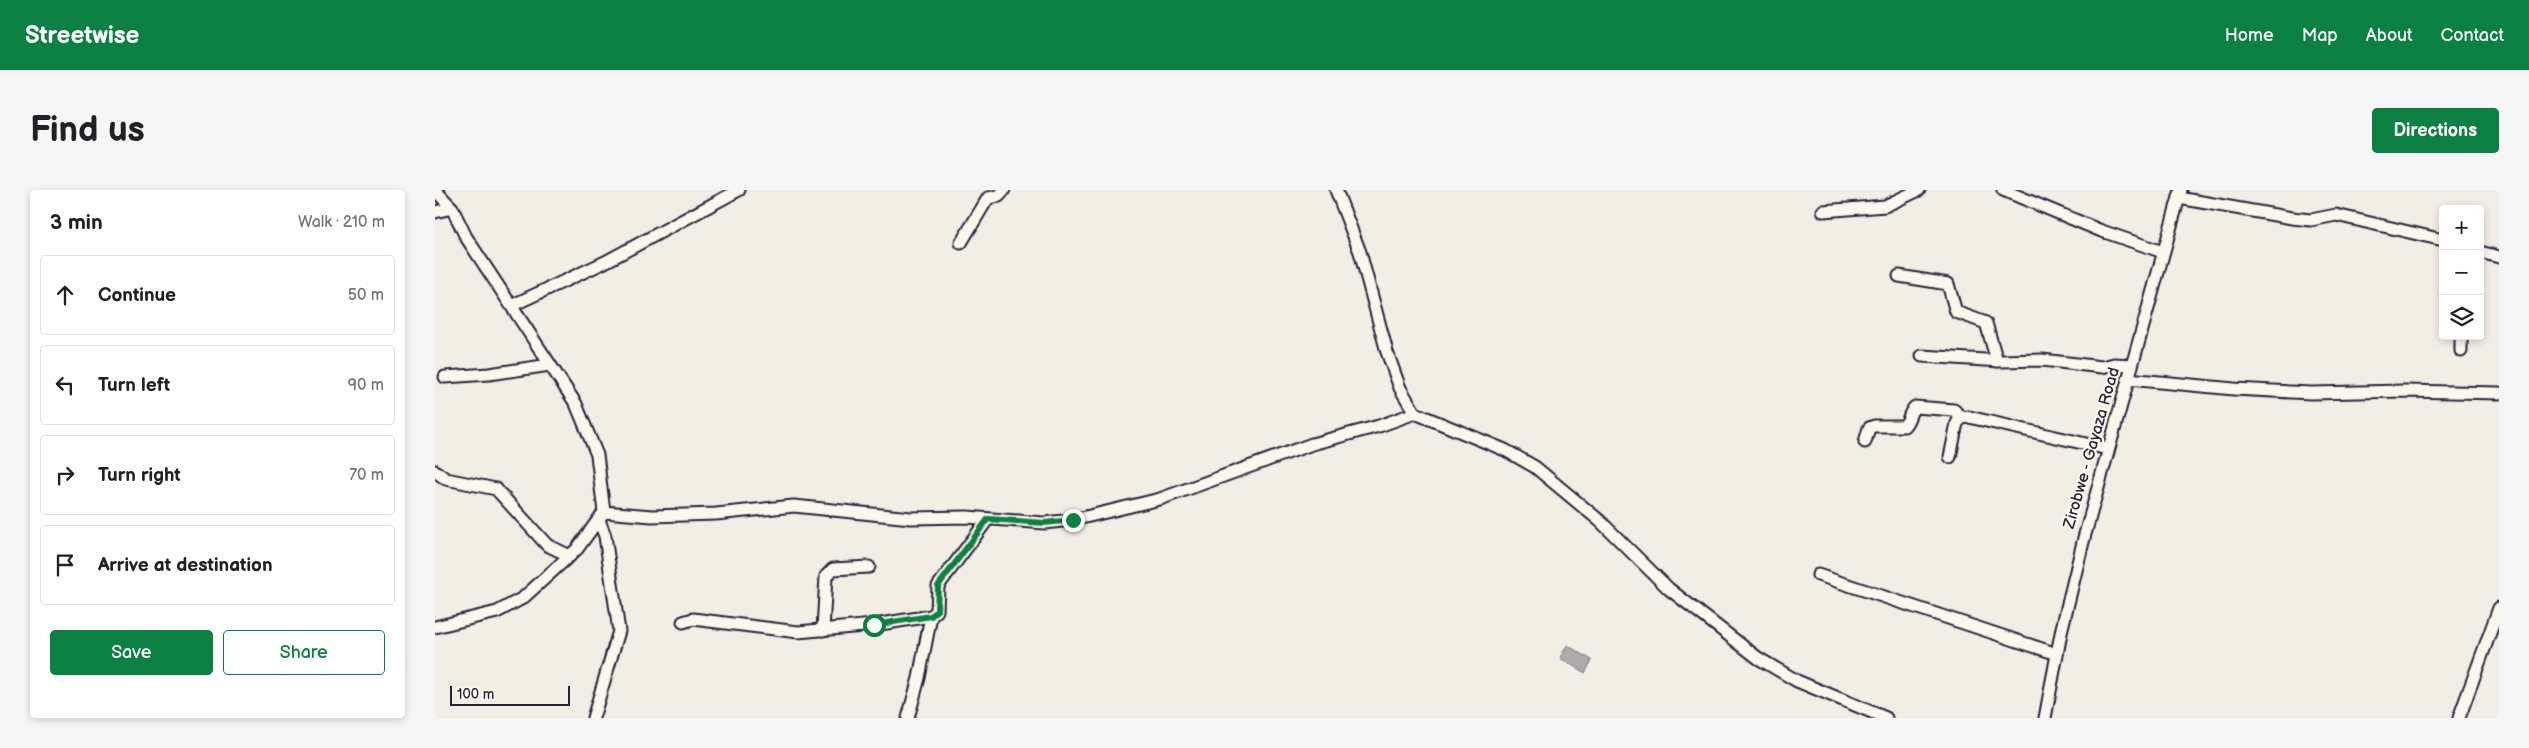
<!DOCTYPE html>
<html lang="en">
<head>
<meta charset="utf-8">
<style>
  :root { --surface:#fff; --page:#f6f6f6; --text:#202124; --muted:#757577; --line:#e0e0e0; --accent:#0b8043 }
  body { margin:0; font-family:"Balsamiq Sans",sans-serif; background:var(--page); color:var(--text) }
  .controls { position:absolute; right:15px; top:15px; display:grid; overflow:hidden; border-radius:5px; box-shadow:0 2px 8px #0003 }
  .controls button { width:45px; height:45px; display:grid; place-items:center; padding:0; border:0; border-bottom:1px solid var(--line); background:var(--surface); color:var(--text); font:25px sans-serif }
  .scale { position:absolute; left:15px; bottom:12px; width:120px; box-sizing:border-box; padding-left:5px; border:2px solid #22223b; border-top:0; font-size:14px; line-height:18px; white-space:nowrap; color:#22223b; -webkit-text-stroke:4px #fbf7ec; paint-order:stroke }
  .stop { position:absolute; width:15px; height:15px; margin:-11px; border:4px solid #0b8043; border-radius:50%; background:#fff }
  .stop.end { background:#0b8043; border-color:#fff; box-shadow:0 1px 5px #0008 }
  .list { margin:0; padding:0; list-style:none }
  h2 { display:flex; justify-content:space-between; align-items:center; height:65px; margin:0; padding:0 20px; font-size:21px }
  h2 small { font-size:16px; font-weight:400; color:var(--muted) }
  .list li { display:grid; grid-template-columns:32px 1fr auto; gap:15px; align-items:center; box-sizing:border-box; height:80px; margin:0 10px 10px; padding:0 10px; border:1px solid var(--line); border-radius:5px }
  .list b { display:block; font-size:19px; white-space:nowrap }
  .list em { font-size:16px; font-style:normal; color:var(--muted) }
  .actions { display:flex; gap:10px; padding:15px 20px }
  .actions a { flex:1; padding:11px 0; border:1px solid var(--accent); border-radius:5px; text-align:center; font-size:18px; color:var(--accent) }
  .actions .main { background:var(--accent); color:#fff }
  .icon { flex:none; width:28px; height:28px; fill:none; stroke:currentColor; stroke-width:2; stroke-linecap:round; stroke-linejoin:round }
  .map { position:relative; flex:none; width:2064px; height:528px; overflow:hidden; border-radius:5px }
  header { display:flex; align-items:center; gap:30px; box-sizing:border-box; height:70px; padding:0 25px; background:var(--accent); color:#fff }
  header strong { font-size:24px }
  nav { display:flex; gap:28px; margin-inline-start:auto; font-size:18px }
  .intro { display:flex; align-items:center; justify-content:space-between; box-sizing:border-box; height:120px; padding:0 30px }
  h1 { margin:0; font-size:35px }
  .button { padding:12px 22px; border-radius:5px; background:var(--accent); color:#fff; font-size:18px; font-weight:700 }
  main { display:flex; gap:30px; padding:0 30px }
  aside { flex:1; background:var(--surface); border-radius:5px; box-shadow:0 2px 8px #0003 }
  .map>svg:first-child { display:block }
  .water { fill:#aeabad; stroke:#76747f }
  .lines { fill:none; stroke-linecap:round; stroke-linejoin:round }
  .minor-casing { stroke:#22223b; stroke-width:15 }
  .minor { stroke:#fbf7ec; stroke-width:11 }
  .route { stroke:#0b8043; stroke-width:6 }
  .labels { text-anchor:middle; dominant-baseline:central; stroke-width:4.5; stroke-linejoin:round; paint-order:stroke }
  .street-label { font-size:16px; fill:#22223b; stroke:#fbf7ec }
</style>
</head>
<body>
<header>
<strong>Streetwise</strong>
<nav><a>Home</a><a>Map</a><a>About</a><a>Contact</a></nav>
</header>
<div class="intro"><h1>Find us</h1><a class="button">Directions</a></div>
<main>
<aside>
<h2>3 min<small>Walk · 210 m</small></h2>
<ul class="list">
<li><svg class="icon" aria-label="ahead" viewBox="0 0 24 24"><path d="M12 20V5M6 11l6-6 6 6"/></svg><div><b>Continue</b></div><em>50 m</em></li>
<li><svg class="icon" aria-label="left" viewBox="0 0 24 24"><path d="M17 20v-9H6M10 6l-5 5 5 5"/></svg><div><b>Turn left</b></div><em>90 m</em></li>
<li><svg class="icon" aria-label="right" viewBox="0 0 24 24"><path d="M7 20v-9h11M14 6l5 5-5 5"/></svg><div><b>Turn right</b></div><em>70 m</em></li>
<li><svg class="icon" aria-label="arrive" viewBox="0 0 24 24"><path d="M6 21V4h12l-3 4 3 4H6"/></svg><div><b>Arrive at destination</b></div></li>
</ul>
<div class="actions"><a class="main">Save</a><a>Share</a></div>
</aside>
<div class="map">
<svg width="2064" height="528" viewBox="0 0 2064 528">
  <rect width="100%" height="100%" fill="#f2eee5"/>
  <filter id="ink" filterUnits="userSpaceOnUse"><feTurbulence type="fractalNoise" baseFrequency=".02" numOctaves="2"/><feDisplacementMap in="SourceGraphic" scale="10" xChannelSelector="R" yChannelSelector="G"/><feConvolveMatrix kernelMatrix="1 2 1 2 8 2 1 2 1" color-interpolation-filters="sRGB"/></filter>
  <g filter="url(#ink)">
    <path class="water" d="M 1132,455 L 1157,470 L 1150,483 L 1125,468 Z"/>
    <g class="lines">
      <g class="minor-casing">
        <g id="minor">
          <path d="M 0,0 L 17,18 L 31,47 L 141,214 L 162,265 L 169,322 L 142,359 L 88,408 L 62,422 L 0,437"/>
          <path d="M 901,0 L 925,62 L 952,162 L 965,198 L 980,223 L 1070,260 L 1100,277 L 1165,331 L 1234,399 L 1323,468 L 1362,491 L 1451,528"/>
          <path d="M 1568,0 L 1664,40 L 1728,62"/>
          <path d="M 1744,8 L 1857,28 L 1876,30 L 1901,25 L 2008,50"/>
          <path d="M 1388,21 L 1450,16 L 1484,0"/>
          <path d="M 0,22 L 17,18"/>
          <path d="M 526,53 L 553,8 L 564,6 L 569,0"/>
          <path d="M 2045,62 L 2064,67"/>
          <path d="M 1464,86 L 1513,94 L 1521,122 L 1551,133 L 1562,171"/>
          <path d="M 78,115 L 170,72 L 304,0"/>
          <path d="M 2026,161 L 2026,146"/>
          <path d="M 1487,166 L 1566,171 L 1607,170 L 1667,177 L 1679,174 L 1697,175"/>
          <path d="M 10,187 L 54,184 L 115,175"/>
          <path d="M 1693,189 L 1799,199 L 1876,203 L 1970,201 L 2064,203"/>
          <path d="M 1430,252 L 1434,238 L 1439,236 L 1469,236 C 1475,230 1474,222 1480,217 L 1519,220 L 1527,228"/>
          <path d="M 1515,267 L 1522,233 L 1527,228 L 1534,227 L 1673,259"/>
          <path d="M 0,281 L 11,289 L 61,299 L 112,355 L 135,366"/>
          <path d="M 169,322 L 217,326 L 281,324 L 359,316 L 476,328 L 532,327 L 609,333 L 638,330 L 725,309 L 877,254 L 944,236 L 980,223"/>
          <path d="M 1383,385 L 1622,464"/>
          <path d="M 248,432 L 258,429 L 363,442 L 439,435 L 496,426 L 502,421 L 503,396 L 553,329"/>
          <path d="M 388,440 L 391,386 L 398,379 L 434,377"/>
          <path d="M 158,528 L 184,441 L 170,346 L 164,330"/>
          <path d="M 473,528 L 484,488 L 496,426"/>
          <path d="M 1610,528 L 1627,438 L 1649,348 L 1746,0"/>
          <path d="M 2024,528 L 2064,418"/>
        </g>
      </g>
      <use href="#minor" class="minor"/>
    </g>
  </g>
  <g class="lines" filter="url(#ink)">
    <path class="route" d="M 439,435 L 496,426 L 502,421 L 503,396 L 553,329 L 609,333 L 638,330"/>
  </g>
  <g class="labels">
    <g class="street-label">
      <text transform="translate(1657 258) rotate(-74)">Zirobwe - Gayaza Road</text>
    </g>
  </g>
</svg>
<div class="controls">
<button>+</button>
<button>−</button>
<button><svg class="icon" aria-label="layers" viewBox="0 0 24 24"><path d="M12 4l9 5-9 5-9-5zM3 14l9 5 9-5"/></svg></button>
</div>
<div class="scale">100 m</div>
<div class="stop" style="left:439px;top:435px"></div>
<div class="stop end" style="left:638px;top:330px"></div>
</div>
</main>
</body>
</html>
